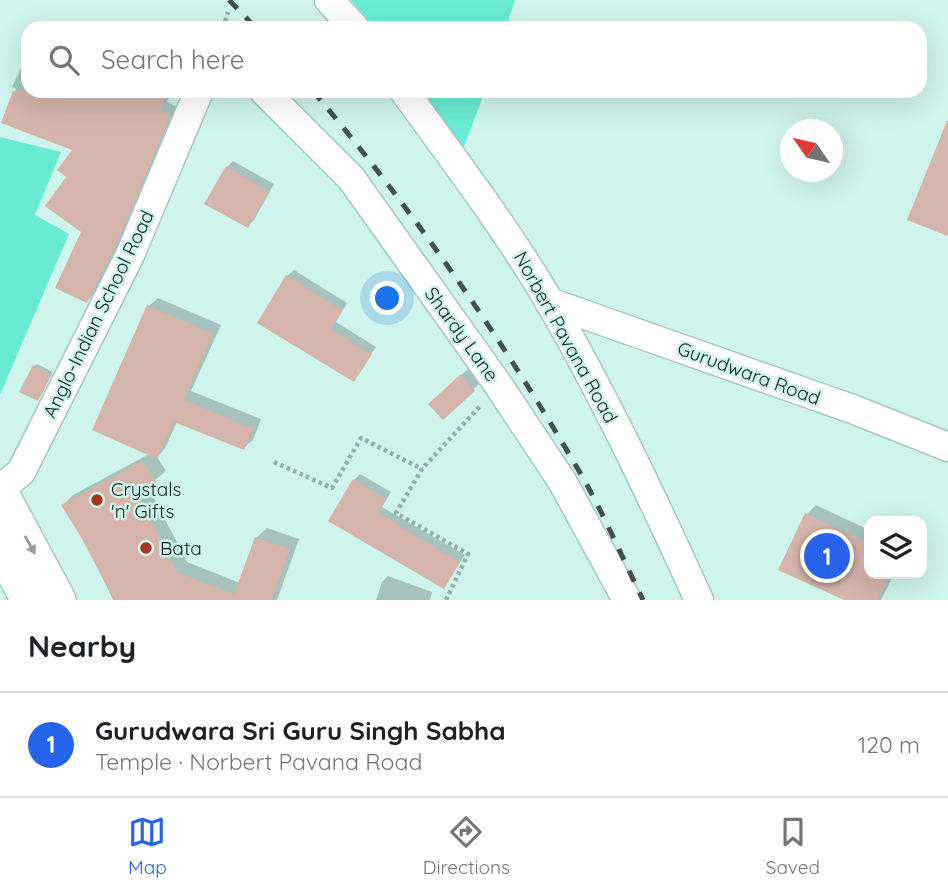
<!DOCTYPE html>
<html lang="en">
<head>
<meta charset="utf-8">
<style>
  :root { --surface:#fff; --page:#f6f6f6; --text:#202124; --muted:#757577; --line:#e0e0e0; --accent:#2563eb }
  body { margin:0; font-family:Quicksand,sans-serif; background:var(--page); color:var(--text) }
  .controls { position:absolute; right:21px; bottom:21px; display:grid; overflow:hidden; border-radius:14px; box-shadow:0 7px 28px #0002 }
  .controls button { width:63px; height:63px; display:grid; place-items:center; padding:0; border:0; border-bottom:2px solid var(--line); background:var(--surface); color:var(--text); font:35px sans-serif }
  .compass { position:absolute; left:780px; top:119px; width:63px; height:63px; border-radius:50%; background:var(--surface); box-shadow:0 7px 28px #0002; rotate:304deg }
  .you { position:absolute; left:388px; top:299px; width:24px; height:24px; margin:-18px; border:5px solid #fff; border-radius:50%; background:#1a73e8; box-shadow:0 0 0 10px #1a73e833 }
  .badge { display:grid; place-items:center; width:46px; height:46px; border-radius:50%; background:var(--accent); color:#fff; font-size:23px; font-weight:700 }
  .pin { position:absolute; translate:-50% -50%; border:4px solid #fff; box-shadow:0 2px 7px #0006 }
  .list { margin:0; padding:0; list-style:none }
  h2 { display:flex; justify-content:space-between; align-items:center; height:91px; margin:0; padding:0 28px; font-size:30px }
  h2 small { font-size:23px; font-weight:400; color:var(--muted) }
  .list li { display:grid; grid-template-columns:46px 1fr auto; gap:21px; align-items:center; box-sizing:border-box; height:105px; padding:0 28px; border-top:2px solid var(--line) }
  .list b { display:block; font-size:26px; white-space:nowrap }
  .list p { margin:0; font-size:23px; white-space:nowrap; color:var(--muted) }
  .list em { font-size:23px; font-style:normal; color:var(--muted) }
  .icon { flex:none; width:38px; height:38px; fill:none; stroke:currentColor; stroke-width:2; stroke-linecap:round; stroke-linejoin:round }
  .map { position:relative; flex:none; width:948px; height:600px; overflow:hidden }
  .search { position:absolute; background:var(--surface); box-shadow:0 7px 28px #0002; left:21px; right:21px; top:21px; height:77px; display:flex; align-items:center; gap:18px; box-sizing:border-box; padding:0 24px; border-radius:21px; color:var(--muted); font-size:26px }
  .sheet { height:196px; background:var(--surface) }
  nav { display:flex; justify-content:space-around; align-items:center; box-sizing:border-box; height:98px; border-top:2px solid var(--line); background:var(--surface); font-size:19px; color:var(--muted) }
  nav a { display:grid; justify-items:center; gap:4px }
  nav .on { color:var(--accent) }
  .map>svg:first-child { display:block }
  .green { fill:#6aecd4 }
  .shadow { fill:#0003 }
  .building { fill:#d4b4ab }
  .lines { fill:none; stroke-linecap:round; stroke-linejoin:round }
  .minor-casing { stroke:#a5c8c0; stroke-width:31 }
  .major-casing { stroke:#a5c8c0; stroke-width:38 }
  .path { stroke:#92afa8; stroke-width:4.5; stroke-dasharray:3.5 3.5; stroke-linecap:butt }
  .minor { stroke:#fff; stroke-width:28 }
  .major { stroke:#fff; stroke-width:35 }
  .rail { stroke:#3f524e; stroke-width:5; stroke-dasharray:12 12; stroke-linecap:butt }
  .oneway { fill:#959b9a }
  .poi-dot { fill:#a33a1f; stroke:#cff4eb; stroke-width:2.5 }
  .labels { text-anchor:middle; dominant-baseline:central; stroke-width:5; stroke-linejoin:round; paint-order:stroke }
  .street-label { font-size:19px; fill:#13211e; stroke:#cff4eb }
  .poi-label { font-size:19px; fill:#13211e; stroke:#cff4eb; text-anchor:start }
</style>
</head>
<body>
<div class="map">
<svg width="948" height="600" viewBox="0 0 948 600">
  <rect width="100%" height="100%" fill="#cff4eb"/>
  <g class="green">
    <path d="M 351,0 L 515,0 L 506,28 L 376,28 Z"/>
    <path d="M 422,91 L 485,91 L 463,149 Z"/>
    <path d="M 0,137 L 61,152 L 35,215 L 69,234 L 0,395 Z"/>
  </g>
  <g class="shadow">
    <path d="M 28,53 L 28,91 L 172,91 L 167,102 L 178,107 L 126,231 L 96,292 L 87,301 L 83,231 L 69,177 L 75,150 L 3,122 L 16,89 L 12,87 Z"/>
    <path d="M 233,161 L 274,184 L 254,220 L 247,226 L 227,167 Z"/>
    <path d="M 294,270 L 347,303 L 336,322 L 376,347 L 354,380 L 287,276 Z"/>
    <path d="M 158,298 L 221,325 L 191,391 L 261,419 L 253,440 L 244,448 L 177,422 L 165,448 L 157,457 L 166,471 L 148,486 L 187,562 L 240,583 L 256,538 L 267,528 L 299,539 L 277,600 L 113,600 L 83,536 L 63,505 L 73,495 L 149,454 L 149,306 Z"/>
    <path d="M 37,364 L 53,372 L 40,397 L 34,366 Z"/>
    <path d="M 468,369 L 480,383 L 443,417 L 436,398 Z"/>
    <path d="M 360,474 L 391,492 L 382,507 L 465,555 L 443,587 L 330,520 L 354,480 Z"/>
    <path d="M 816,505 L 869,530 L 869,574 L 894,574 L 881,600 L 848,600 L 807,514 Z"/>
    <path d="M 388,576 L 432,592 L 430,600 L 376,600 L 382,582 Z"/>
  </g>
  <g class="building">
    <path d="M 13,91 L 169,91 L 160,110 L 171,115 L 118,241 L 87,303 L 55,288 L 81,232 L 45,206 L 66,177 L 57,170 L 72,150 L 1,123 Z"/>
    <path d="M 947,121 L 948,121 L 948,236 L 907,220 Z"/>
    <path d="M 226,166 L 269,191 L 248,228 L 204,204 Z"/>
    <path d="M 286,275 L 342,310 L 331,329 L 372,354 L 354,382 L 257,323 Z"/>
    <path d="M 147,305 L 213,334 L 184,400 L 253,428 L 244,450 L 174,422 L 157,459 L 92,430 Z"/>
    <path d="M 33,365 L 51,375 L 38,401 L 19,392 Z"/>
    <path d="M 461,374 L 475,391 L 443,420 L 428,404 Z"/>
    <path d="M 142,461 L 157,482 L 137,494 L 177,572 L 234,594 L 255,537 L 290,549 L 272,600 L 114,600 L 81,537 L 61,505 Z"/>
    <path d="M 353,479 L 386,499 L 378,513 L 460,562 L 444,589 L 328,521 Z"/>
    <path d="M 805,513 L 869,543 L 869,574 L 890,574 L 878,600 L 844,600 L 778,570 Z"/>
  </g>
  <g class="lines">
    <g class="minor-casing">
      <g id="minor">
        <path d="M 329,0 L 355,28"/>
        <path d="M 264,91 L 351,178 L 499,386 L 562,481 L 627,600"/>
        <path d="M 404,91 C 454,160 506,228 549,301 C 605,397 653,499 699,600"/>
        <path d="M 549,302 L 855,410 L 948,447"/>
        <path d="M 0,489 L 21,472 L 130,255 L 199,91"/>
      </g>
    </g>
    <g class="major-casing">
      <g id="major">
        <path d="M 0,492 L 58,600"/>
        <path d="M 0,547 L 29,600"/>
      </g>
    </g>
    <g class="path">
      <path d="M 223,28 L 228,12"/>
      <path d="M 274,462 L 332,488 L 361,438 L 422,469"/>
      <path d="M 446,600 L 468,554 L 396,513 L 422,469 L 481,405"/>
    </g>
    <use href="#minor" class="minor"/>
    <use href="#major" class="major"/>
    <g class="rail">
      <path d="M 229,0 L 256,28"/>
      <path d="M 313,91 C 413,210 501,337 579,471 C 603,512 622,557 643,600"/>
    </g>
  </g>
  <defs><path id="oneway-solid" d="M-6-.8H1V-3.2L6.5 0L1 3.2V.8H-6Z" transform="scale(1.75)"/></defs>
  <use class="oneway" href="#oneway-solid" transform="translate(30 545) rotate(61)"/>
  <g class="poi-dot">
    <circle cx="97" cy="500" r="7"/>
    <circle cx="146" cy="548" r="7"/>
  </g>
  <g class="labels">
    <g class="street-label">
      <text transform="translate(98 314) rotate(-64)">Anglo-Indian School Road</text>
      <text transform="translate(462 334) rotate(54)">Shardy Lane</text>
      <text transform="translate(566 337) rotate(61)">Norbert Pavana Road</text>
      <text transform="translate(749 373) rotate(20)">Gurudwara Road</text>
    </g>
    <g class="poi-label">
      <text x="111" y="489">Crystals<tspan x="111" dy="22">'n' Gifts</tspan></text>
      <text x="160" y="548">Bata</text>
    </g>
  </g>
</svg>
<div class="controls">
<button><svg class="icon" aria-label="layers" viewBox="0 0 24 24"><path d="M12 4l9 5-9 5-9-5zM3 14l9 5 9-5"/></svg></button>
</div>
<svg class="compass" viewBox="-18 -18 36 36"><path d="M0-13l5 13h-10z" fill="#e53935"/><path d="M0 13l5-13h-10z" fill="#757577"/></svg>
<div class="you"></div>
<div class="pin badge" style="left:827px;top:556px">1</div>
<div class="search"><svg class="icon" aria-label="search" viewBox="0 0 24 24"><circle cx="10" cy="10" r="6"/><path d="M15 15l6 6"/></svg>Search here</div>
</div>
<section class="sheet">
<h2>Nearby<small></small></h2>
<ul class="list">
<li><span class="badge">1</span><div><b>Gurudwara Sri Guru Singh Sabha</b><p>Temple · Norbert Pavana Road</p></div><em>120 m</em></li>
</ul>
</section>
<nav>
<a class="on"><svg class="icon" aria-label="map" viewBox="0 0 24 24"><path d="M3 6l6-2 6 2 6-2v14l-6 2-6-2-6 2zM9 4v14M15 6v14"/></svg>Map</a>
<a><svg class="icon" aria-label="directions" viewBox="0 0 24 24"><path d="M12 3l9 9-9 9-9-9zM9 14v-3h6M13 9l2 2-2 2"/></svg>Directions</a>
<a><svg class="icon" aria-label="saved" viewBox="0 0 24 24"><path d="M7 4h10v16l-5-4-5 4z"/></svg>Saved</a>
</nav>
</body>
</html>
